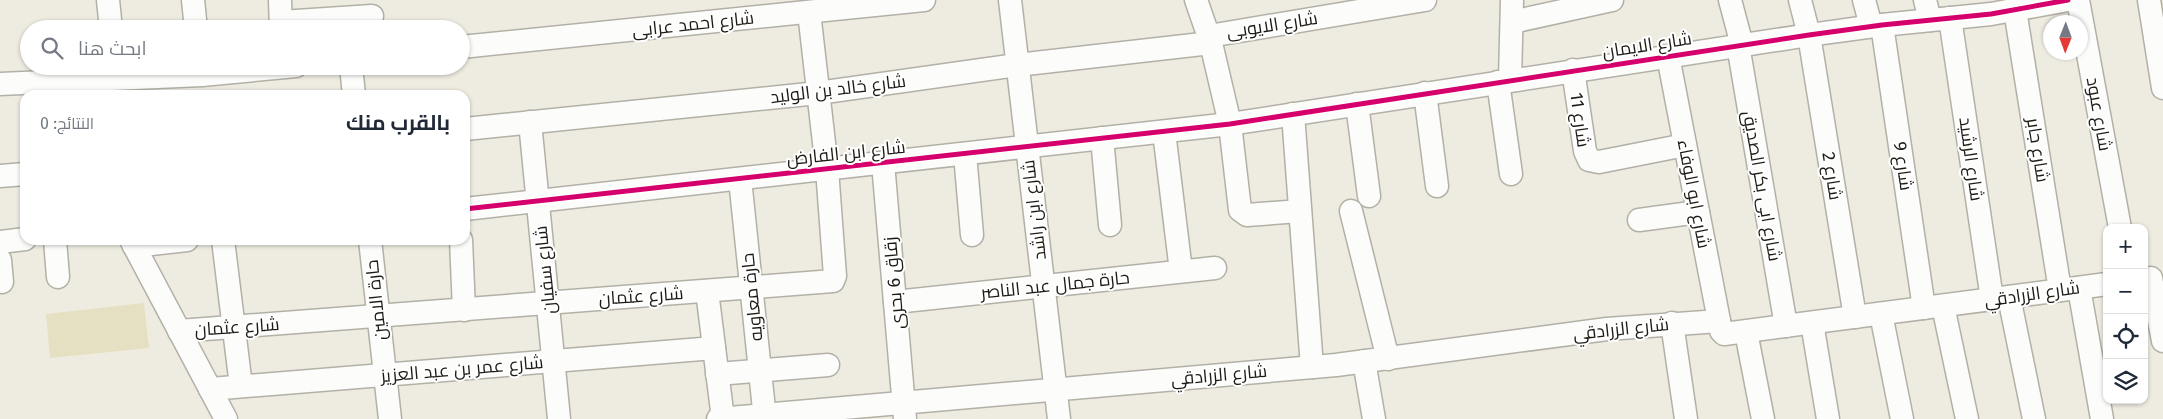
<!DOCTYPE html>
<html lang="ar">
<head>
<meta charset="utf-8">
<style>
  :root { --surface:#fff; --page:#f6f6f7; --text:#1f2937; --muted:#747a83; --line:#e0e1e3 }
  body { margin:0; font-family:"Fira Sans",Cairo,sans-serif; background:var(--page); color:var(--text); direction:rtl }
  .controls { position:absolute; right:15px; bottom:15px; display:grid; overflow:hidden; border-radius:10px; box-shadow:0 1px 4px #0004 }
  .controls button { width:45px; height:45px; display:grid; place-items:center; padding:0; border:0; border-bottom:1px solid var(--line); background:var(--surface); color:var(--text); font:25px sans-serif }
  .compass { position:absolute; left:2043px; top:15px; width:45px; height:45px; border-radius:50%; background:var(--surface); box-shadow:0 1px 4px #0004; rotate:181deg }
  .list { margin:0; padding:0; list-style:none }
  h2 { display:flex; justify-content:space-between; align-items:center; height:65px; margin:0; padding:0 20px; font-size:21px }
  h2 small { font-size:16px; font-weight:400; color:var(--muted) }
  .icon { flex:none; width:28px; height:28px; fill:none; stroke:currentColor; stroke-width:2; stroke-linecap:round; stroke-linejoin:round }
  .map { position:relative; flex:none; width:2163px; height:419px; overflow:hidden; direction:ltr }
  .search { position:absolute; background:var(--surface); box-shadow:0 1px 4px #0004; left:20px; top:20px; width:450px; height:55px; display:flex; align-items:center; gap:12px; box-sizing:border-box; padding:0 18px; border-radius:28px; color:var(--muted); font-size:19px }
  .panel { position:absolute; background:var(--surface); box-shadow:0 1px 4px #0004; left:20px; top:90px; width:450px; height:155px; border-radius:15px; direction:rtl }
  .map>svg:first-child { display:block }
  .green { fill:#e6e0c3 }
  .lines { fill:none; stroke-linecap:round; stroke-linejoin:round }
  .minor-casing { stroke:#b2b0a7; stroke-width:25 }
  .minor { stroke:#fcfcfa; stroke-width:22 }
  .cycleway-casing { stroke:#fff; stroke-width:8 }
  .cycleway { stroke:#d6006c; stroke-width:5 }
  .labels { text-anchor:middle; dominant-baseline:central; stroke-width:4; stroke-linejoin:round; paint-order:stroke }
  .street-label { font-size:18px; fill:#1d1b14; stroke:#fff }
</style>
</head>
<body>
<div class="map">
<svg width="2163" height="419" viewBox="0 0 2163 419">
  <rect width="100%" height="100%" fill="#eeece1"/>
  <path class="green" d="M 144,303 L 149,348 L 50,358 L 46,314 Z"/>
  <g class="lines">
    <g class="minor-casing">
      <g id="minor">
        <path d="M 108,0 L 111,29"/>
        <path d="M 193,0 L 196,29"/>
        <path d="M 280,0 L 281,29"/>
        <path d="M 1010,0 L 1059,419"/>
        <path d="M 1196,0 L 1211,43 L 1230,124 L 1240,210 L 1247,215 L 1300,211"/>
        <path d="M 1730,0 L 1742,45"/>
        <path d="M 1800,0 L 1809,35 L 1855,317"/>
        <path d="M 1864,0 L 1871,26"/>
        <path d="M 1925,0 L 1930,20"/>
        <path d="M 2078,0 L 2120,228"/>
        <path d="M 2149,0 L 2163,88"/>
        <path d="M 2015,10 L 2060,290"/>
        <path d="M 1950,18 L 1992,299"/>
        <path d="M 281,22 L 372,16"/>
        <path d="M 1512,22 L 1612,0"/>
        <path d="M 1882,25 L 1924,308"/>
        <path d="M 1209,36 L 1425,0"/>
        <path d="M 1738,45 L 1786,326"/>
        <path d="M 461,47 L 924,0"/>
        <path d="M 1668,56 L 1721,331 L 1724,334 L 2107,284"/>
        <path d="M 351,66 L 354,95"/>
        <path d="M 1573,70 L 1585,151 L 1589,160 L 1599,162 L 1685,145"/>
        <path d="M 1510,80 L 1512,0"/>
        <path d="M 1498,82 L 1511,174"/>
        <path d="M 0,84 L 202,75 L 296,66"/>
        <path d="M 1425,93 L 1437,186"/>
        <path d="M 1357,104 L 1369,196"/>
        <path d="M 1293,114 L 1312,367"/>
        <path d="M 530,122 L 559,419"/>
        <path d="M 465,129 L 818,93 L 1017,65 L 1211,43"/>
        <path d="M 1164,132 L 1181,271"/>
        <path d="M 1102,138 L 1110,225"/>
        <path d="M 965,154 L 972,235"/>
        <path d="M 883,163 L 905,419"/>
        <path d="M 0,176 L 25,174"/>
        <path d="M 740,179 L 765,419"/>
        <path d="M 465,209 L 1230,124 L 1809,35 L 1882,25 L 1991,14 L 2068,0"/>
        <path d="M 1351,211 L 1388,359"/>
        <path d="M 1639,220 L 1698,212"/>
        <path d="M 55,240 L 58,277"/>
        <path d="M 131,240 L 226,419"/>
        <path d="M 223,240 L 241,386"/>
        <path d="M 370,240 L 390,419"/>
        <path d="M 461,240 L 464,310"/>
        <path d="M 0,242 L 25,239"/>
        <path d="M 134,246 L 187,240"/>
        <path d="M 0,260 L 2,282"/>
        <path d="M 2151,278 L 2163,341"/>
        <path d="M 2079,288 L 2102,419"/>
        <path d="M 707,291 L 723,419"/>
        <path d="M 2009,297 L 2034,419"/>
        <path d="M 895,302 L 1215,268"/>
        <path d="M 1943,306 L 1967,419"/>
        <path d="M 1881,314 L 1902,419"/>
        <path d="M 1672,323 L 1686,419"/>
        <path d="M 1812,323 L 1828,419"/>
        <path d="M 179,331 L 833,281 L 835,276 L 827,169 L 809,12"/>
        <path d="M 1746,332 L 1763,419"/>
        <path d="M 1364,361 L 1374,419"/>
        <path d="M 717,374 L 828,365"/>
        <path d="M 210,389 L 714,348"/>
        <path d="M 718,419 L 1336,365 L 1607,329 L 1719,321"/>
      </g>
    </g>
    <use href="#minor" class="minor"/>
    <g class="cycleway-casing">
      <path id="cycleway" d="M 465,209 L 1230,124 L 1809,35 L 1882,25 L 1991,14 L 2068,0"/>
    </g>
    <use href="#cycleway" class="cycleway"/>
  </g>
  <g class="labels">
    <g class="street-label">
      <text transform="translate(693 24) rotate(-6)">شارع احمد عرابى</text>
      <text transform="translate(1272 25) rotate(-9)">شارع الايوبى</text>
      <text transform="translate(1647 45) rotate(-9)">شارع الايمان</text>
      <text transform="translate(838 89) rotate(-7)">شارع خالد بن الوليد</text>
      <text transform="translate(2099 114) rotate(80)">شارع عبود</text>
      <text transform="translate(1580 120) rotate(82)">شارع 11</text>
      <text transform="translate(2038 150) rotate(81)">شارع جابر</text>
      <text transform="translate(846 153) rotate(-6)">شارع ابن الفارض</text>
      <text transform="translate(1971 159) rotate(82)">شارع الرشيد</text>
      <text transform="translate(1903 166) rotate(82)">شارع 9</text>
      <text transform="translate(1832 176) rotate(81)">شارع 2</text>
      <text transform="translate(1762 186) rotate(80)">شارع ابى بكر الصديق</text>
      <text transform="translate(1694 194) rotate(79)">شارع ابو الوفاء</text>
      <text transform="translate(1034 210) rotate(-97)">شارع ابن راشد</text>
      <text transform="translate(545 270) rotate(-96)">شارع سفيان</text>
      <text transform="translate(894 283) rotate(-95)">زقاق 6 بحرى</text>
      <text transform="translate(1055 285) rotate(-6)">حارة جمال عبد الناصر</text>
      <text transform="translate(2032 294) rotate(-8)">شارع الزرادقي</text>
      <text transform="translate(641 296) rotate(-4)">شارع عثمان</text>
      <text transform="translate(752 297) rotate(-96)">حارة معاويه</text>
      <text transform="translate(376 300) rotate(-96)">حارة الامين</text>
      <text transform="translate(237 327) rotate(-4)">شارع عثمان</text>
      <text transform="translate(1621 329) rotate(-6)">شارع الزرادقي</text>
      <text transform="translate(462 369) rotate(-5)">شارع عمر بن عبد العزيز</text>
      <text transform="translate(1219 375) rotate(-5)">شارع الزرادقي</text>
    </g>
  </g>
</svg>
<div class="controls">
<button>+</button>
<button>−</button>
<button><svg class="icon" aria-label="locate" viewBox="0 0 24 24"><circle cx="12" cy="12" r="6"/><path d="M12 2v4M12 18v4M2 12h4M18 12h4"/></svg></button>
<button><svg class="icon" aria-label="layers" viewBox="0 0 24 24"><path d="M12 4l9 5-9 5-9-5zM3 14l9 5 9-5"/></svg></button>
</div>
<svg class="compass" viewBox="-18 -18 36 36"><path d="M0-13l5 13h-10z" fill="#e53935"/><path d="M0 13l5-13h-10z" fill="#747a83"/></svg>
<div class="search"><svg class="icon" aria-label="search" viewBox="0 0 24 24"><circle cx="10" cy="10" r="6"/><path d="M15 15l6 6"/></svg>ابحث هنا</div>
<section class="panel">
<h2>بالقرب منك<small>النتائج: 0</small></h2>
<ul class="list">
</ul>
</section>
</div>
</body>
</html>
